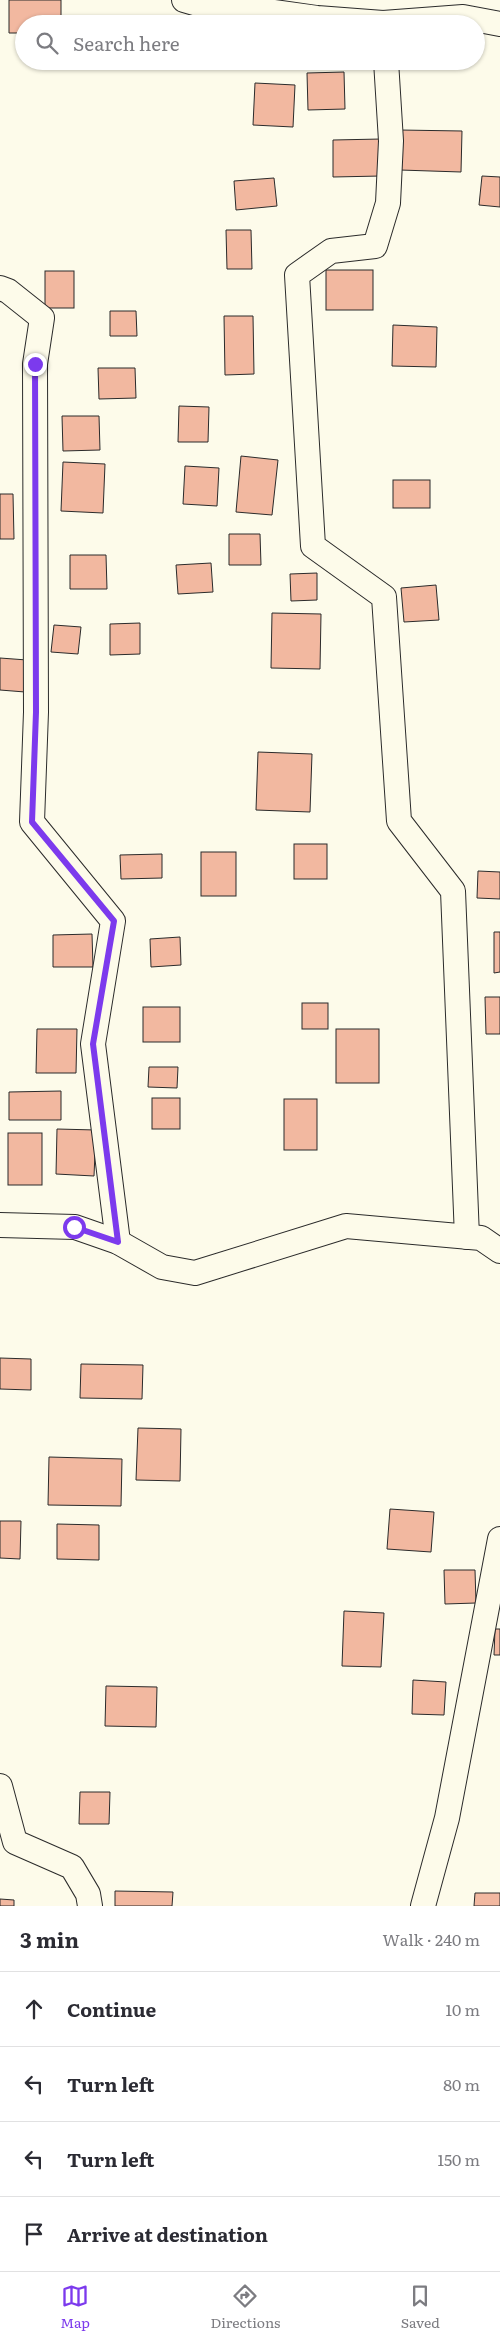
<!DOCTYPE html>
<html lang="en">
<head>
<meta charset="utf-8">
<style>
  :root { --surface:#fff; --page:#f7f7f7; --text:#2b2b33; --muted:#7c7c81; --line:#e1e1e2; --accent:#7c3aed }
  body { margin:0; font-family:Literata,serif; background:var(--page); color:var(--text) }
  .stop { position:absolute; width:15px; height:15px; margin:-11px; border:4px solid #7c3aed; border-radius:50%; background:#fff }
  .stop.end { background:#7c3aed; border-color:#fff; box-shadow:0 1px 5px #0008 }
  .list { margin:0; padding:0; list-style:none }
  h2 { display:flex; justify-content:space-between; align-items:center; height:65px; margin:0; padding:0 20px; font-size:21px }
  h2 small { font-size:16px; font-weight:400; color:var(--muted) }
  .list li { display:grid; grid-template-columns:32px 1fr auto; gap:15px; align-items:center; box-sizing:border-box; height:75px; padding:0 20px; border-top:1px solid var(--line) }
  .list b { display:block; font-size:19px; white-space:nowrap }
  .list em { font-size:16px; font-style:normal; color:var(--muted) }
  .icon { flex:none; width:28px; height:28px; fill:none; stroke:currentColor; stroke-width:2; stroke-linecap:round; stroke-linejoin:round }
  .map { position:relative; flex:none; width:500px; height:1906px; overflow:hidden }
  .search { position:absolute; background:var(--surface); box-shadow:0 1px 4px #0004; left:15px; right:15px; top:15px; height:55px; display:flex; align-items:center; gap:12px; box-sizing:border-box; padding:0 18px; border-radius:28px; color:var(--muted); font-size:19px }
  .sheet { height:365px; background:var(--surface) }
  nav { display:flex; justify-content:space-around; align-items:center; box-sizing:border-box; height:70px; border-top:1px solid var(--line); background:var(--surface); font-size:14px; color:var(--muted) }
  nav a { display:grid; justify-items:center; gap:2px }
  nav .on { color:var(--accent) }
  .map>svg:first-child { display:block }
  .building { fill:#f2b8a0; stroke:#2b2b2b }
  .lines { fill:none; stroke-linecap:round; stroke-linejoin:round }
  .minor-casing { stroke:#2b2b2b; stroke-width:26 }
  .minor { stroke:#fdfbea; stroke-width:24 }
  .route { stroke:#7c3aed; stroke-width:6 }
</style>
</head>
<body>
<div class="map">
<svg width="500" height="1906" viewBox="0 0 500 1906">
  <rect width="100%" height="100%" fill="#fdfbea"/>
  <g class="building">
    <path d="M 9,0 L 61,0 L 61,24 L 24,24 L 24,33 L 9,33 Z"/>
    <path d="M 344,72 L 345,109 L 308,110 L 307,73 Z"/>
    <path d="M 255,83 L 295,85 L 293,127 L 253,125 Z"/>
    <path d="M 400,130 L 462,131 L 461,172 L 400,170 Z"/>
    <path d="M 381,139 L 381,176 L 333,177 L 333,140 Z"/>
    <path d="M 482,176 L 500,177 L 500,207 L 479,205 Z"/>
    <path d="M 274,178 L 277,206 L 236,210 L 234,181 Z"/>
    <path d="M 226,230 L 251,230 L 252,269 L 227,269 Z"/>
    <rect x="326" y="270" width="47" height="40"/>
    <rect x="45" y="271" width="29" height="37"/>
    <path d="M 110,311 L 136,311 L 137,336 L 110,336 Z"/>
    <path d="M 224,316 L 253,316 L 254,374 L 225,375 Z"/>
    <path d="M 393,325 L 437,327 L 436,367 L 392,366 Z"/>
    <path d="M 98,368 L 135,368 L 136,398 L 99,399 Z"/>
    <path d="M 179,406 L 209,407 L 208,442 L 178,442 Z"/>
    <path d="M 62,416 L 99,416 L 100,450 L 63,451 Z"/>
    <path d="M 241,456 L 278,460 L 272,515 L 236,512 Z"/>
    <path d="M 63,462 L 105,464 L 103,513 L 61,511 Z"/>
    <path d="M 185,466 L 219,468 L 217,506 L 183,504 Z"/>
    <rect x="393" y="480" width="37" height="28"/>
    <path d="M 0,494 L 13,494 L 14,539 L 0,539 Z"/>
    <path d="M 229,534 L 260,534 L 261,565 L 229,565 Z"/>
    <path d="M 70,555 L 106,555 L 107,589 L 70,589 Z"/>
    <path d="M 211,563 L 213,592 L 178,594 L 176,565 Z"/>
    <path d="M 317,573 L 317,600 L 291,601 L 290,574 Z"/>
    <path d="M 436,585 L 439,620 L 404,622 L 401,588 Z"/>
    <path d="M 272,613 L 321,614 L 320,669 L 271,668 Z"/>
    <path d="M 140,623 L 140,654 L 110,655 L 110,624 Z"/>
    <path d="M 54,625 L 81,627 L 78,654 L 51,652 Z"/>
    <path d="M 0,658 L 27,660 L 25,692 L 0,690 Z"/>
    <path d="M 258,752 L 312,754 L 310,812 L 256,810 Z"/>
    <rect x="294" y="844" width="33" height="35"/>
    <rect x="201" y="852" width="35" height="44"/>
    <path d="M 162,854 L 162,878 L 121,879 L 120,855 Z"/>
    <path d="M 478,871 L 500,872 L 500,899 L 477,898 Z"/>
    <path d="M 494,932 L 500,932 L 500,972 L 494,973 Z"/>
    <path d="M 92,934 L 93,967 L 53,967 L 53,935 Z"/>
    <path d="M 180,937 L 181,965 L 151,967 L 150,939 Z"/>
    <path d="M 485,997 L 500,997 L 500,1034 L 486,1034 Z"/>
    <rect x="302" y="1003" width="26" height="26"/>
    <rect x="143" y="1007" width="37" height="35"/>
    <path d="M 37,1029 L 77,1029 L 76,1073 L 36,1073 Z"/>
    <rect x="336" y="1029" width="43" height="54"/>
    <path d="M 149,1067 L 178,1067 L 177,1088 L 148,1087 Z"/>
    <path d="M 61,1091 L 61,1120 L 9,1120 L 9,1092 Z"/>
    <rect x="152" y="1098" width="28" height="31"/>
    <rect x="284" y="1099" width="33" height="51"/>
    <path d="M 57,1129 L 96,1130 L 94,1176 L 56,1174 Z"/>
    <rect x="8" y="1133" width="34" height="52"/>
    <path d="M 0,1358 L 31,1359 L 31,1390 L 0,1389 Z"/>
    <path d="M 81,1364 L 143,1365 L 142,1399 L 80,1398 Z"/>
    <path d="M 138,1428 L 181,1429 L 180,1481 L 136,1480 Z"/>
    <path d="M 49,1457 L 122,1459 L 121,1506 L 48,1505 Z"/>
    <path d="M 390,1509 L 434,1512 L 431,1552 L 387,1549 Z"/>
    <path d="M 0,1521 L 21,1521 L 20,1559 L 0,1558 Z"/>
    <path d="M 57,1524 L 99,1525 L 99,1560 L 57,1559 Z"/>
    <path d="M 444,1570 L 475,1570 L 476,1603 L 445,1604 Z"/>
    <path d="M 344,1611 L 384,1613 L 381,1667 L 342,1666 Z"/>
    <path d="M 495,1629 L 500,1629 L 500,1655 L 494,1655 Z"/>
    <path d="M 413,1680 L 446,1682 L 444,1715 L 412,1714 Z"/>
    <path d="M 106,1686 L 157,1687 L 156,1727 L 105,1726 Z"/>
    <path d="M 80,1792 L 110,1792 L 109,1824 L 79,1824 Z"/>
    <path d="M 115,1891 L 173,1892 L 172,1906 L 115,1906 Z"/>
    <path d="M 475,1893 L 500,1893 L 500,1906 L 474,1906 Z"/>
    <path d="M 0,1899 L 14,1900 L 14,1906 L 0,1906 Z"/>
  </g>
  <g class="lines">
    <g class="minor-casing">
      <g id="minor">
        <path d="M 184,0 L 201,5 L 260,10 L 317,18 L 383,23 L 463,17 L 500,24"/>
        <path d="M 386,61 L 391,141 L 388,203 L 375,246 L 331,251 L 297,275 L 313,546 L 384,597 L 399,821 L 453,891 L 467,1237"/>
        <path d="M 0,288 L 8,291 L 42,318 L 35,364 L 36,712 L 32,822 L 113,921 L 93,1044 L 118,1242"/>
        <path d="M 0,1225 L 75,1227 L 118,1242 L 162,1267 L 195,1273 L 346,1226 L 481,1238 L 500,1251"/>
        <path d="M 0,1786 L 15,1842 L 72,1867 L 88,1894 L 90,1906"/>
        <path d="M 423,1906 L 447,1818 L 500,1539"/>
      </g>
    </g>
    <use href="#minor" class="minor"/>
  </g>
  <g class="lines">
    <path class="route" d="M 35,364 L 36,712 L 32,822 L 114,921 L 93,1044 L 118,1242 L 74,1227"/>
  </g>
</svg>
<div class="stop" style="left:74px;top:1227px"></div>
<div class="stop end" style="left:35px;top:364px"></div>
<div class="search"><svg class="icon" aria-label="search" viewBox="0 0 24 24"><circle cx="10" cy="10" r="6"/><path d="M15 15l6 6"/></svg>Search here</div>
</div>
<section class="sheet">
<h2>3 min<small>Walk · 240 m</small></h2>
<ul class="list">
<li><svg class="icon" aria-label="ahead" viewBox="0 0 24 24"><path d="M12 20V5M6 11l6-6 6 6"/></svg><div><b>Continue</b></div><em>10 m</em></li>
<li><svg class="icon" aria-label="left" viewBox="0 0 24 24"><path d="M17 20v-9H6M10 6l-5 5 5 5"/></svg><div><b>Turn left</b></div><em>80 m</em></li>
<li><svg class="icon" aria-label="left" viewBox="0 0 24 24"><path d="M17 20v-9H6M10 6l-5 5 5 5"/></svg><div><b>Turn left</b></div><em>150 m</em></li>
<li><svg class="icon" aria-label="arrive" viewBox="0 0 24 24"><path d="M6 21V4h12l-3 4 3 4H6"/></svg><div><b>Arrive at destination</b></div></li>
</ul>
</section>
<nav>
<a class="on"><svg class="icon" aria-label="map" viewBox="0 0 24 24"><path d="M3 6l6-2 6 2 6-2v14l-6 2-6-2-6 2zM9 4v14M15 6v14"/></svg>Map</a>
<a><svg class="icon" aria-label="directions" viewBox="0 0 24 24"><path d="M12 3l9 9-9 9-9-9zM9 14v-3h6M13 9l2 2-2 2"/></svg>Directions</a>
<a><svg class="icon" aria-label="saved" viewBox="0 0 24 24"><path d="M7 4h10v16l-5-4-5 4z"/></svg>Saved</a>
</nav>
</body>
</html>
